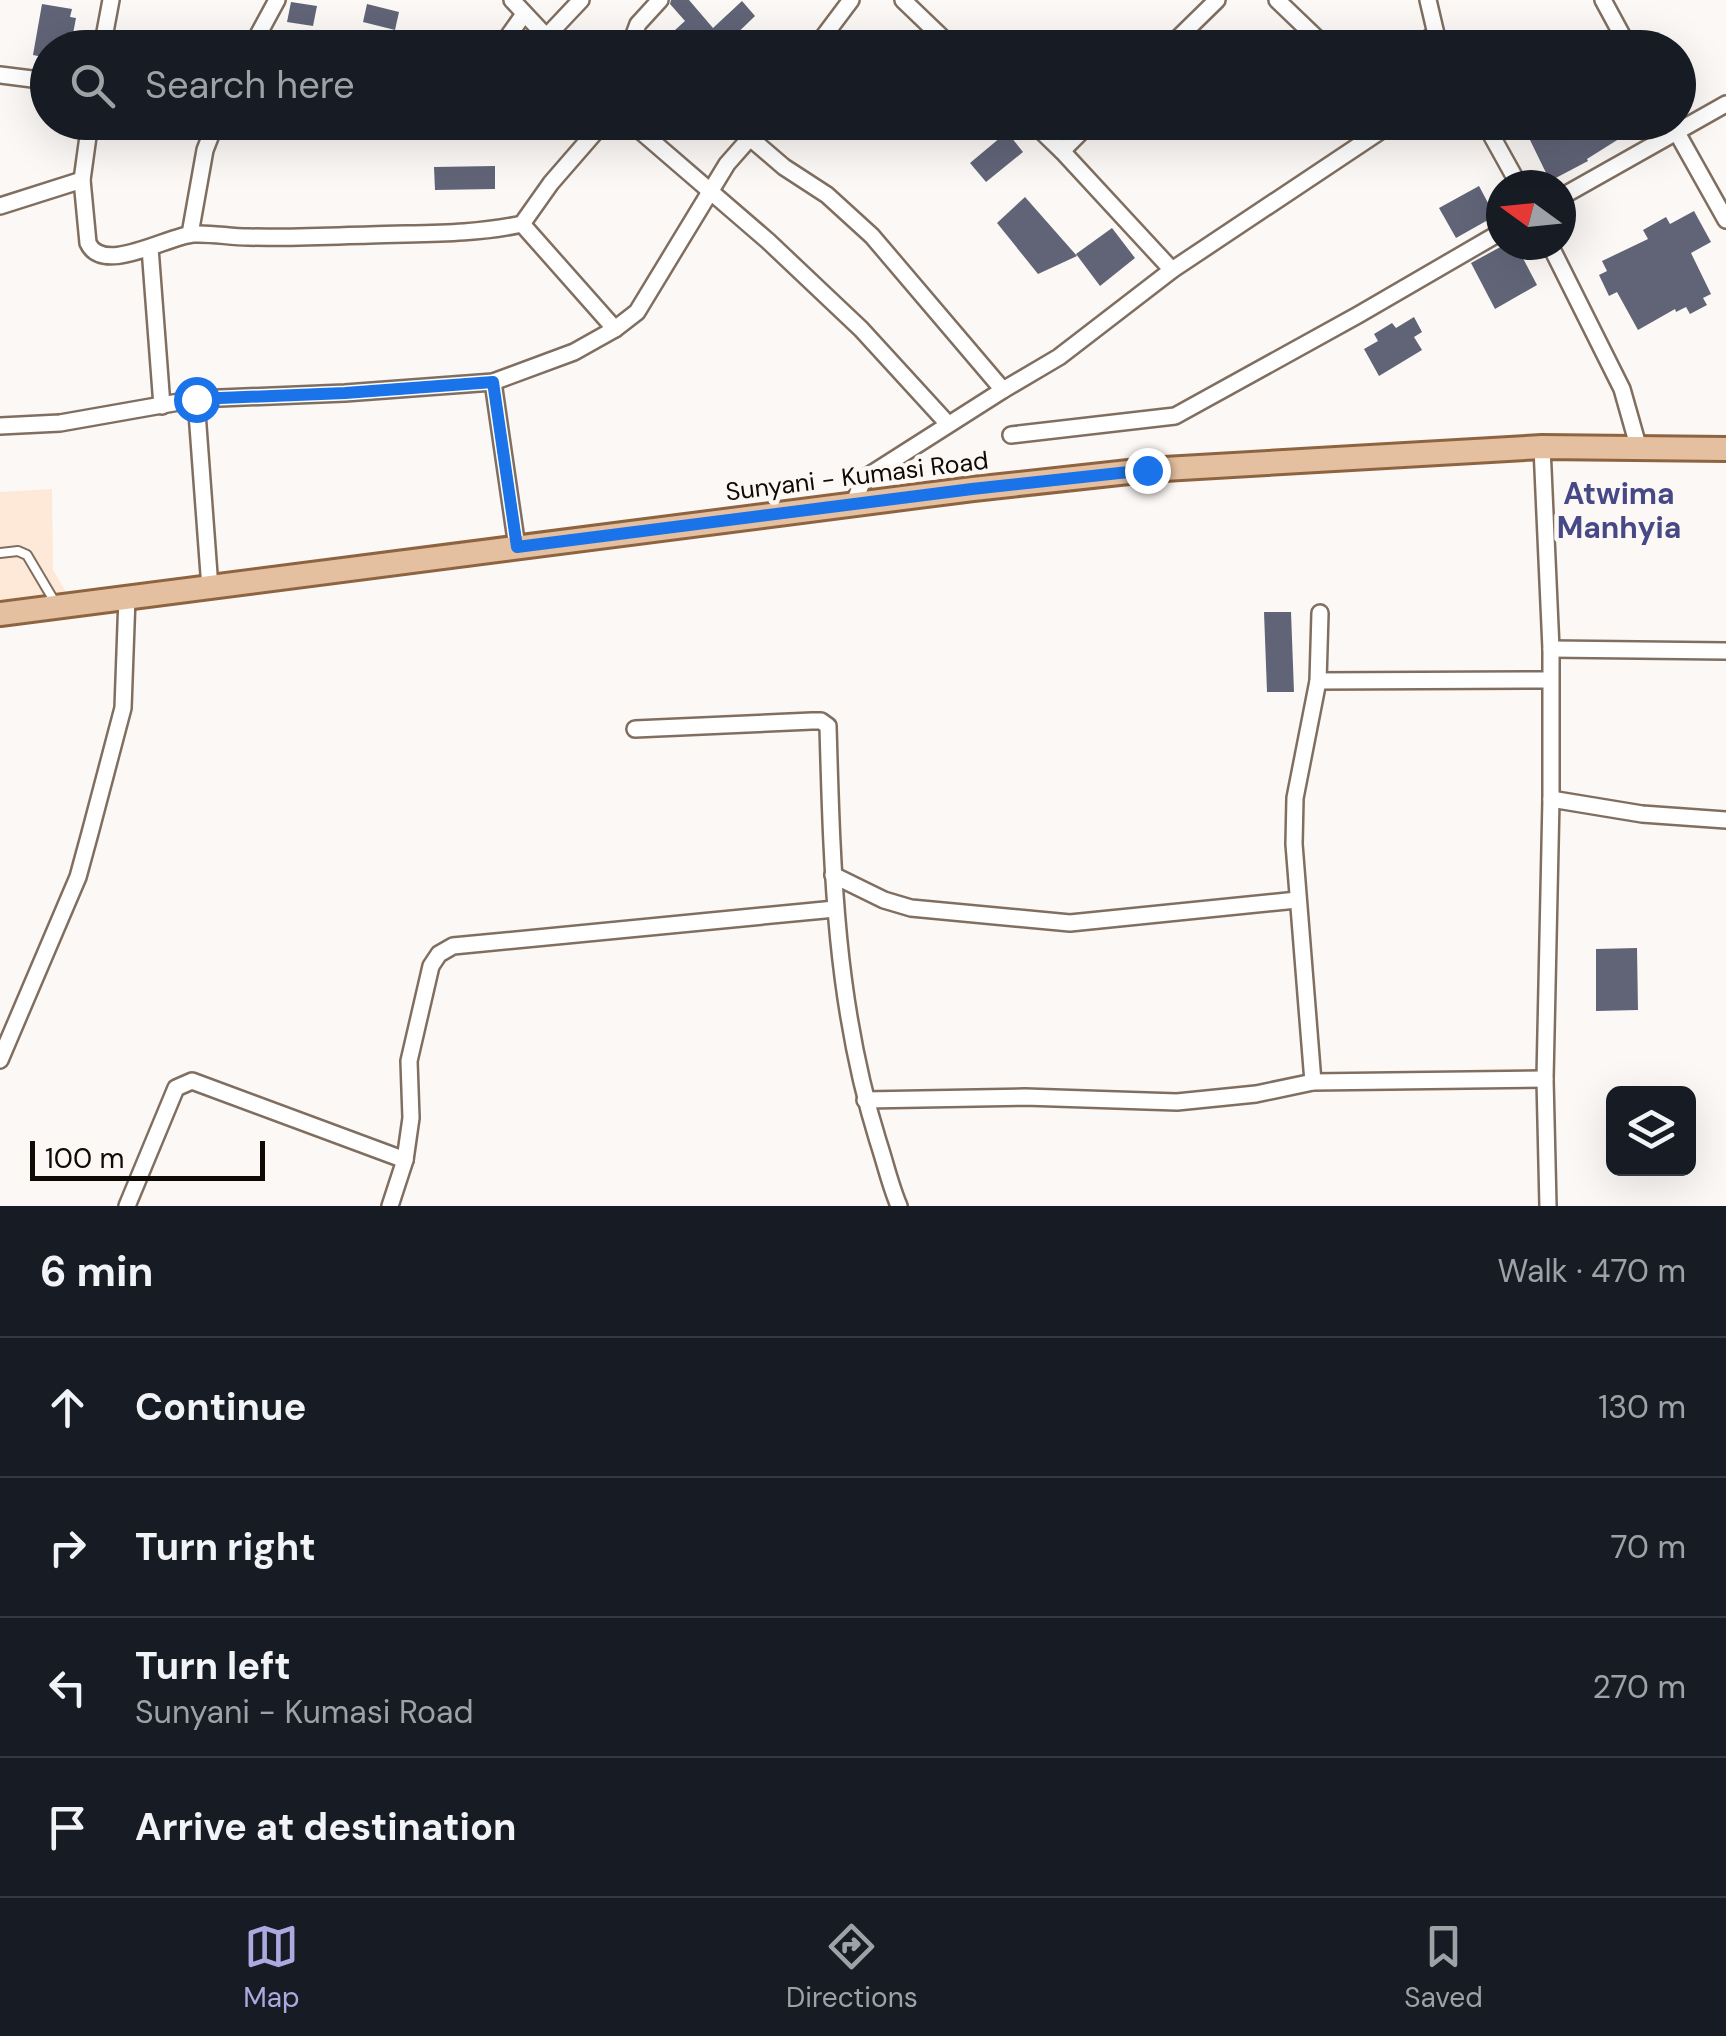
<!DOCTYPE html>
<html lang="en">
<head>
<meta charset="utf-8">
<style>
  :root { --surface:#171b24; --page:#20242c; --text:#f1f3f6; --muted:#9ea1a6; --line:#363941; --accent:#aba9e0 }
  body { margin:0; font-family:"DM Sans",sans-serif; background:var(--page); color:var(--text) }
  .controls { position:absolute; right:30px; bottom:30px; display:grid; overflow:hidden; border-radius:15px; box-shadow:0 10px 40px #0002 }
  .controls button { width:90px; height:90px; display:grid; place-items:center; padding:0; border:0; border-bottom:2px solid var(--line); background:var(--surface); color:var(--text); font:50px sans-serif }
  .compass { position:absolute; left:1486px; top:170px; width:90px; height:90px; border-radius:50%; background:var(--surface); box-shadow:0 10px 40px #0002; rotate:285deg }
  .scale { position:absolute; left:30px; bottom:25px; width:235px; box-sizing:border-box; padding-left:10px; border:5px solid #100a05; border-top:0; font-size:28px; line-height:35px; white-space:nowrap; color:#100a05; -webkit-text-stroke:8px #fcf8f5; paint-order:stroke }
  .stop { position:absolute; width:30px; height:30px; margin:-22px; border:8px solid #1a73e8; border-radius:50%; background:#fff }
  .stop.end { background:#1a73e8; border-color:#fff; box-shadow:0 2px 10px #0008 }
  .list { margin:0; padding:0; list-style:none }
  h2 { display:flex; justify-content:space-between; align-items:center; height:130px; margin:0; padding:0 40px; font-size:42px }
  h2 small { font-size:32px; font-weight:400; color:var(--muted) }
  .list li { display:grid; grid-template-columns:65px 1fr auto; gap:30px; align-items:center; box-sizing:border-box; height:140px; padding:0 40px; border-top:2px solid var(--line) }
  .list b { display:block; font-size:38px; white-space:nowrap }
  .list p { margin:0; font-size:32px; white-space:nowrap; color:var(--muted) }
  .list em { font-size:32px; font-style:normal; color:var(--muted) }
  .icon { flex:none; width:55px; height:55px; fill:none; stroke:currentColor; stroke-width:2; stroke-linecap:round; stroke-linejoin:round }
  .map { position:relative; flex:none; width:1726px; height:1206px; overflow:hidden }
  .search { position:absolute; background:var(--surface); box-shadow:0 10px 40px #0002; left:30px; right:30px; top:30px; height:110px; display:flex; align-items:center; gap:25px; box-sizing:border-box; padding:0 35px; border-radius:55px; color:var(--muted); font-size:38px }
  .sheet { height:690px; background:var(--surface) }
  nav { display:flex; justify-content:space-around; align-items:center; box-sizing:border-box; height:140px; border-top:2px solid var(--line); background:var(--surface); font-size:28px; color:var(--muted) }
  nav a { display:grid; justify-items:center; gap:5px }
  nav .on { color:var(--accent) }
  .map>svg:first-child { display:block }
  .built { fill:#fee9d8 }
  .building { fill:#616477 }
  .lines { fill:none; stroke-linecap:round; stroke-linejoin:round }
  .lane-casing { stroke:#806f60; stroke-width:12 }
  .street-casing { stroke:#806f60; stroke-width:20 }
  .primary-casing { stroke:#8e6440; stroke-width:28 }
  .lane { stroke:#fff; stroke-width:8 }
  .street { stroke:#fff; stroke-width:15 }
  .primary { stroke:#e4bfa0; stroke-width:22 }
  .route { stroke:#1a73e8; stroke-width:12 }
  .labels { text-anchor:middle; dominant-baseline:central; stroke-width:9; stroke-linejoin:round; paint-order:stroke }
  .street-label { font-size:25px; fill:#100a05; stroke:#fcf8f5 }
  .quarter-label { font-size:30px; font-weight:bold; fill:#474986; stroke:#fcf8f5 }
</style>
</head>
<body>
<div class="map">
<svg width="1726" height="1206" viewBox="0 0 1726 1206">
  <rect width="100%" height="100%" fill="#fcf8f5"/>
  <path class="built" d="M 52,489 L 53,570 L 69,597 L 0,606 L 0,492 Z"/>
  <g class="building">
    <path d="M 671,0 L 689,0 L 713,28 L 742,1 L 755,16 L 722,48 L 655,48 L 685,21 L 670,4 Z"/>
    <path d="M 291,2 L 317,6 L 313,26 L 287,22 Z"/>
    <path d="M 42,4 L 72,9 L 70,17 L 76,18 L 72,39 L 67,38 L 65,48 L 48,48 L 48,58 L 33,55 Z"/>
    <path d="M 367,4 L 399,12 L 395,30 L 363,22 Z"/>
    <path d="M 1565,122 L 1613,122 L 1622,137 L 1587,159 L 1588,161 L 1550,181 L 1530,140 Z"/>
    <path d="M 1007,132 L 1023,152 L 986,182 L 970,163 Z"/>
    <path d="M 495,166 L 495,189 L 435,190 L 434,167 Z"/>
    <path d="M 1479,186 L 1495,216 L 1456,238 L 1439,208 Z"/>
    <path d="M 1025,197 L 1077,256 L 1038,274 L 997,223 Z"/>
    <path d="M 1694,211 L 1711,242 L 1691,253 L 1711,294 L 1703,298 L 1707,305 L 1690,314 L 1686,307 L 1676,312 L 1675,309 L 1638,330 L 1617,292 L 1609,296 L 1599,275 L 1607,271 L 1602,261 L 1648,239 L 1643,230 L 1666,217 L 1670,224 Z"/>
    <path d="M 1112,228 L 1135,258 L 1100,286 L 1076,254 Z"/>
    <path d="M 1504,245 L 1516,245 L 1537,285 L 1495,309 L 1471,263 Z"/>
    <path d="M 1414,317 L 1422,332 L 1414,337 L 1422,350 L 1379,376 L 1364,349 L 1378,341 L 1374,334 L 1392,323 L 1396,328 Z"/>
    <path d="M 1264,612 L 1291,612 L 1294,692 L 1267,692 Z"/>
    <path d="M 1637,948 L 1638,1010 L 1596,1011 L 1596,949 Z"/>
  </g>
  <g class="lines">
    <g class="lane-casing">
      <path id="lane" d="M 0,553 L 18,551 L 27,555 L 56,604"/>
    </g>
    <g class="street-casing">
      <g id="street">
        <path d="M 512,0 L 557,48"/>
        <path d="M 903,0 L 953,48"/>
        <path d="M 1277,0 L 1327,48"/>
        <path d="M 1428,0 L 1436,34 L 1443,48"/>
        <path d="M 1603,0 L 1629,48"/>
        <path d="M 547,36 L 581,0"/>
        <path d="M 102,48 L 111,0"/>
        <path d="M 251,48 L 277,0"/>
        <path d="M 500,48 L 524,14"/>
        <path d="M 629,48 L 638,24 L 660,0"/>
        <path d="M 815,48 L 851,0"/>
        <path d="M 1168,48 L 1217,0"/>
        <path d="M 1412,48 L 1436,34"/>
        <path d="M 0,75 L 48,81"/>
        <path d="M 90,122 L 82,180 L 88,243 C 103,276 169,235 194,234 C 212,233 230,237 248,237 C 288,238 329,236 370,235 C 421,233 472,235 522,224 L 551,183 L 604,122"/>
        <path d="M 630,122 L 768,241 L 861,329 L 948,424"/>
        <path d="M 1032,122 L 1062,151 L 1172,270"/>
        <path d="M 1484,122 L 1519,185"/>
        <path d="M 1671,122 L 1726,220"/>
        <path d="M 749,137 L 784,167 L 827,195 L 872,236 L 1003,390"/>
        <path d="M 1062,151 L 1091,122"/>
        <path d="M 1561,197 L 1726,104"/>
        <path d="M 0,206 L 82,180"/>
        <path d="M 522,224 L 615,329"/>
        <path d="M 190,234 L 205,150 L 216,122"/>
        <path d="M 1550,245 L 1622,389 L 1639,449"/>
        <path d="M 150,248 L 162,406"/>
        <path d="M 493,382 L 517,547"/>
        <path d="M 196,399 L 210,588"/>
        <path d="M 0,426 L 60,423 L 196,399 L 345,393 L 493,382 L 574,352 L 615,329 L 637,312 L 727,164 L 764,122"/>
        <path d="M 1011,435 L 1175,416 L 1358,315 L 1501,232"/>
        <path d="M 1542,447 L 1551,649 L 1551,799 L 1545,1079 L 1548,1206"/>
        <path d="M 853,505 L 861,485 L 868,476 L 1003,390 L 1059,357 L 1172,270 L 1382,130 L 1386,122"/>
        <path d="M 1551,649 L 1726,651"/>
        <path d="M 1318,681 L 1550,680"/>
        <path d="M 635,729 L 812,721 L 821,721 L 828,726 C 832,869 835,1003 878,1141 C 885,1162 890,1185 899,1206"/>
        <path d="M 1551,799 L 1642,814 L 1726,820"/>
        <path d="M 833,875 L 884,900 L 911,908 L 1070,923 L 1297,900"/>
        <path d="M 0,1060 L 78,877 L 90,833 L 123,708 L 127,597"/>
        <path d="M 1313,1082 L 1294,844 L 1295,798 L 1318,681 L 1320,613"/>
        <path d="M 865,1100 L 1025,1097 L 1177,1102 L 1256,1094 L 1313,1082 L 1545,1079"/>
        <path d="M 127,1206 L 176,1088 L 192,1081 L 405,1160"/>
        <path d="M 390,1206 L 405,1160 L 411,1118 L 409,1061 L 431,966 L 439,954 L 453,946 L 835,909"/>
      </g>
    </g>
    <g class="primary-casing">
      <path id="primary" d="M 0,614 L 973,489 L 1147,470 L 1542,447 L 1726,449"/>
    </g>
    <use href="#lane" class="lane"/>
    <use href="#street" class="street"/>
    <use href="#primary" class="primary"/>
  </g>
  <g class="lines">
    <path class="route" d="M 196,399 L 345,393 L 493,382 L 517,547 L 972,489 L 1147,470"/>
  </g>
  <g class="labels">
    <g class="street-label">
      <text transform="translate(857 476) rotate(-7)">Sunyani - Kumasi Road</text>
    </g>
    <g class="quarter-label">
      <text x="1619" y="493">Atwima<tspan x="1619" dy="34">Manhyia</tspan></text>
    </g>
  </g>
</svg>
<div class="controls">
<button><svg class="icon" aria-label="layers" viewBox="0 0 24 24"><path d="M12 4l9 5-9 5-9-5zM3 14l9 5 9-5"/></svg></button>
</div>
<svg class="compass" viewBox="-18 -18 36 36"><path d="M0-13l5 13h-10z" fill="#e53935"/><path d="M0 13l5-13h-10z" fill="#9ea1a6"/></svg>
<div class="scale">100 m</div>
<div class="stop" style="left:196px;top:399px"></div>
<div class="stop end" style="left:1147px;top:470px"></div>
<div class="search"><svg class="icon" aria-label="search" viewBox="0 0 24 24"><circle cx="10" cy="10" r="6"/><path d="M15 15l6 6"/></svg>Search here</div>
</div>
<section class="sheet">
<h2>6 min<small>Walk · 470 m</small></h2>
<ul class="list">
<li><svg class="icon" aria-label="ahead" viewBox="0 0 24 24"><path d="M12 20V5M6 11l6-6 6 6"/></svg><div><b>Continue</b></div><em>130 m</em></li>
<li><svg class="icon" aria-label="right" viewBox="0 0 24 24"><path d="M7 20v-9h11M14 6l5 5-5 5"/></svg><div><b>Turn right</b></div><em>70 m</em></li>
<li><svg class="icon" aria-label="left" viewBox="0 0 24 24"><path d="M17 20v-9H6M10 6l-5 5 5 5"/></svg><div><b>Turn left</b><p>Sunyani - Kumasi Road</p></div><em>270 m</em></li>
<li><svg class="icon" aria-label="arrive" viewBox="0 0 24 24"><path d="M6 21V4h12l-3 4 3 4H6"/></svg><div><b>Arrive at destination</b></div></li>
</ul>
</section>
<nav>
<a class="on"><svg class="icon" aria-label="map" viewBox="0 0 24 24"><path d="M3 6l6-2 6 2 6-2v14l-6 2-6-2-6 2zM9 4v14M15 6v14"/></svg>Map</a>
<a><svg class="icon" aria-label="directions" viewBox="0 0 24 24"><path d="M12 3l9 9-9 9-9-9zM9 14v-3h6M13 9l2 2-2 2"/></svg>Directions</a>
<a><svg class="icon" aria-label="saved" viewBox="0 0 24 24"><path d="M7 4h10v16l-5-4-5 4z"/></svg>Saved</a>
</nav>
</body>
</html>
